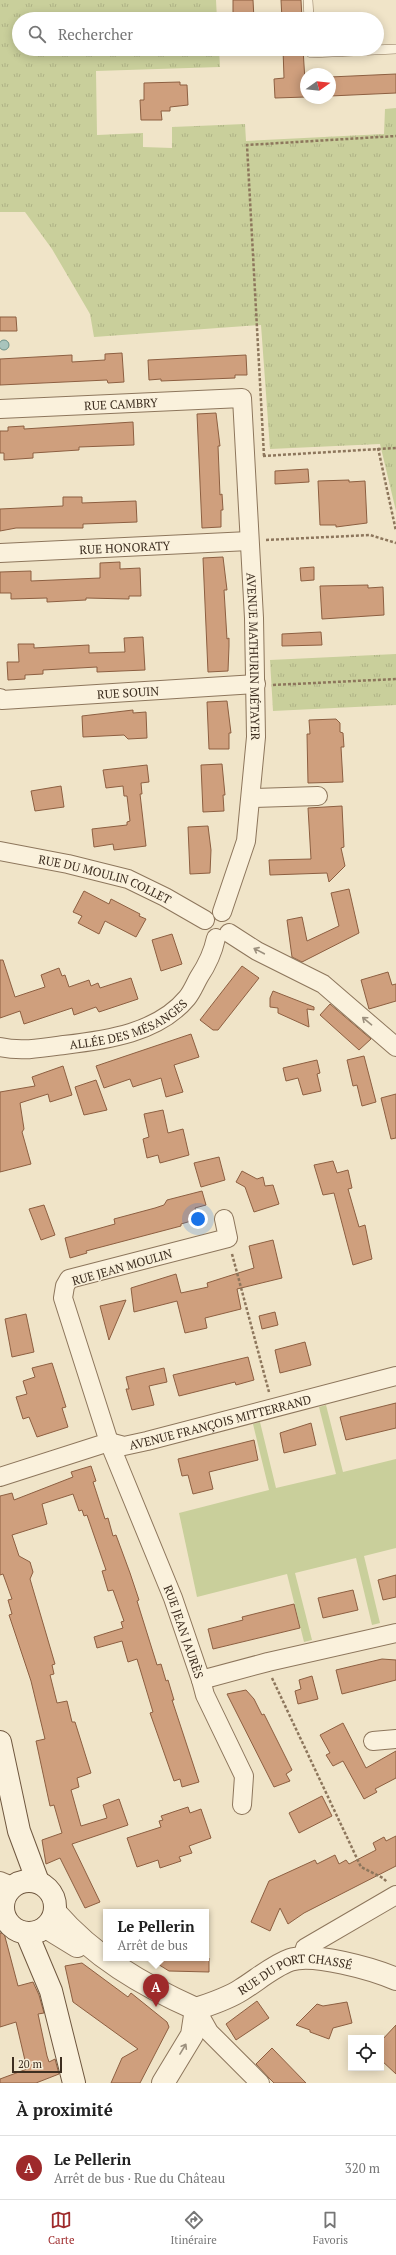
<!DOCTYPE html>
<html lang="fr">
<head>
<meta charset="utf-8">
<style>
  :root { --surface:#fff; --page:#f6f6f6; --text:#222; --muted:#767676; --line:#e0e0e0; --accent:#9e2a2b }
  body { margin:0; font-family:"PT Serif",serif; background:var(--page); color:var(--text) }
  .controls { position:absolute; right:12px; bottom:12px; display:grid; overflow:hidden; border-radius:0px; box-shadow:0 2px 10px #0003 }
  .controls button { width:36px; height:36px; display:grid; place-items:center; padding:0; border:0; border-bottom:1px solid var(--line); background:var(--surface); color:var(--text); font:20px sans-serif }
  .compass { position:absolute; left:300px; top:68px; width:36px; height:36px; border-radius:50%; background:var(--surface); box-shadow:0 2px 10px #0003; rotate:75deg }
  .scale { position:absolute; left:12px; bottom:10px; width:50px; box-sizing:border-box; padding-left:4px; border:2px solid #3d2e20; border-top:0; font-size:11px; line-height:14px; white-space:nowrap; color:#3d2e20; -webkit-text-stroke:3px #f7eed8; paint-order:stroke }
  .you { position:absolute; left:198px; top:1219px; width:14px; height:14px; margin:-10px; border:3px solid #fff; border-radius:50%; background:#1a73e8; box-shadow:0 0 0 6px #1a73e833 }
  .badge { display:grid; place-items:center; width:26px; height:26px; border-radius:50%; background:var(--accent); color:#fff; font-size:13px; font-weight:700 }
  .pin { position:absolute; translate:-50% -33px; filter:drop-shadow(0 1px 2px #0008) }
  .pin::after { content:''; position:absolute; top:21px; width:14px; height:12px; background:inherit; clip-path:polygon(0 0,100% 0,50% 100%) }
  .popup { position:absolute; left:103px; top:1909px; width:106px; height:52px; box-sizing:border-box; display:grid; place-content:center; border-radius:0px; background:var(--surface); filter:drop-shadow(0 1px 3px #0005); font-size:13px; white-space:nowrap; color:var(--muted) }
  .popup b { font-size:15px; color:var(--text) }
  .popup::after { content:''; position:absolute; left:50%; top:100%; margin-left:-8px; border:8px solid transparent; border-top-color:var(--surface) }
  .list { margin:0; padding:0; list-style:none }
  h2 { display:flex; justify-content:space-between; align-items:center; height:52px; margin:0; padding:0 16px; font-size:17px }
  h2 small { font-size:13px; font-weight:400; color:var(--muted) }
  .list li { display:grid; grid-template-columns:26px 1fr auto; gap:12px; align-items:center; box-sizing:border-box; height:64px; padding:0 16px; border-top:1px solid var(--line) }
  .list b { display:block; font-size:15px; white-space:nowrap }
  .list p { margin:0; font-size:13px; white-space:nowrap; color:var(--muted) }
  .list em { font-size:13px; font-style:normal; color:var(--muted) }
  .icon { flex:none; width:22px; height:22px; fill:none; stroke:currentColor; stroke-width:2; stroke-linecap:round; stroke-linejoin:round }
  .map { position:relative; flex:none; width:396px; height:2083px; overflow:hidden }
  .search { position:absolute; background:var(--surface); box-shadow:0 2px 10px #0003; left:12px; right:12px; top:12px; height:44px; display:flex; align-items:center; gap:10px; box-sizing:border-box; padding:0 14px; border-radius:22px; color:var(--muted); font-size:15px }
  .sheet { height:116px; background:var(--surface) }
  nav { display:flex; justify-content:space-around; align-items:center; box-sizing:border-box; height:56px; border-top:1px solid var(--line); background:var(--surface); font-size:11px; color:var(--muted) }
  nav a { display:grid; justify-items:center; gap:2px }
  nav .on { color:var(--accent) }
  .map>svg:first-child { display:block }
  .grass { fill:url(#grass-tufts) }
  .park { fill:#c9cf9b }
  .water { fill:#a9c4bc; stroke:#6f938a }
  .building { fill:#cf9f7d; stroke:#8d5f41 }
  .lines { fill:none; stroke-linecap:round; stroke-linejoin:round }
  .service-casing { stroke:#8d765c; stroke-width:10 }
  .minor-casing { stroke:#8d765c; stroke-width:20 }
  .tertiary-casing { stroke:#8d765c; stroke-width:24 }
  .secondary-casing { stroke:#6f573f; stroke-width:24 }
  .path { stroke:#8d765c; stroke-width:2.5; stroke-dasharray:3 2; stroke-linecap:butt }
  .service { stroke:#faf1dc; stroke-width:9 }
  .minor { stroke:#faf1dc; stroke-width:18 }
  .tertiary { stroke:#faf1dc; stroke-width:22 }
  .secondary { stroke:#faf1dc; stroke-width:22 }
  .oneway { stroke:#9c907e }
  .labels { text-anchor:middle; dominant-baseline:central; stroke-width:3; stroke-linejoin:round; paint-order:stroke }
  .street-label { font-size:12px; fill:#3d2e20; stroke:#f7eed8 }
</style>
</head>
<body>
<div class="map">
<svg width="396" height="2083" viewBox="0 0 396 2083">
  <defs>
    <pattern id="grass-tufts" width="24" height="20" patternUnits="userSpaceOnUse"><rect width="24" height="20" fill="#c9cf9b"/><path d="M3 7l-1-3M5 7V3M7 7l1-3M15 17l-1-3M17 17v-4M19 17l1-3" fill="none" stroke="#aeb285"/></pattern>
  </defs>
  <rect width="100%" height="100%" fill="#f0e4c8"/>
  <g class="grass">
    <path d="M 0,0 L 216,0 L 217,19 L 19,19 L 19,49 L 219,49 L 220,67 L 96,71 L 97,135 L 143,133 L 143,147 L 172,148 L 172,127 L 245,124 L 246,141 L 384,134 L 385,109 L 396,108 L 396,511 L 380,444 L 270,449 L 261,325 L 94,337 L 90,314 L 52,249 L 25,212 L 0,212 Z"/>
    <path d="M 396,654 L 396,705 L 273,711 L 270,660 Z"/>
  </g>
  <path class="park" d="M 326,1405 L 343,1472 L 396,1459 L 396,1548 L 364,1556 L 380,1623 L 372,1625 L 356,1558 L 295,1573 L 312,1640 L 304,1642 L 287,1574 L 197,1597 L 179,1513 L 269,1490 L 253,1424 L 260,1422 L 276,1488 L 336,1474 L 319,1407 Z"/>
  <circle class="water" cx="4" cy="345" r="5"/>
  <g class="building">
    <path d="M 233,0 L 253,0 L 254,19 L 233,19 Z"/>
    <path d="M 281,0 L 301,0 L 302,19 L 282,19 Z"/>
    <path d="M 283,49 L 303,49 L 306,97 L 275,98 L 274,79 L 284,78 Z"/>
    <path d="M 396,74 L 396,93 L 330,96 L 330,77 Z"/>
    <path d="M 180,82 L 180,85 L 187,85 L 188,105 L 170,107 L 170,111 L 161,111 L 162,120 L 141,120 L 140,100 L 144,100 L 144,83 Z"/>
    <path d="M 0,317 L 16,317 L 17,331 L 0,331 Z"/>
    <path d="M 122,353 L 124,382 L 108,383 L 107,380 L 0,385 L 0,359 L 72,355 L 72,362 L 105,360 L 105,354 Z"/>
    <path d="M 246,355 L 247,375 L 235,375 L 235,378 L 161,381 L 161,379 L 149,380 L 148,360 Z"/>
    <path d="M 216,413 L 220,446 L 218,446 L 220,495 L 222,494 L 223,510 L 221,510 L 221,527 L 202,528 L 197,414 Z"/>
    <path d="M 133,422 L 134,445 L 79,447 L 79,450 L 33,453 L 33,458 L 4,460 L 4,453 L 0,453 L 0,431 L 8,431 L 8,427 L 24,426 L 24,429 Z"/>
    <path d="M 308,469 L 309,482 L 275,484 L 275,471 Z"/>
    <path d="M 349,480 L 349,482 L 365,481 L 367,523 L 336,527 L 336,525 L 320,525 L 318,481 Z"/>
    <path d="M 63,497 L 82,497 L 82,503 L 136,501 L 137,522 L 83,524 L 83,528 L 16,528 L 0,531 L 0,509 L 63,506 Z"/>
    <path d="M 223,557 L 227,590 L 224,590 L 227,639 L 229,638 L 229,646 L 228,671 L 208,672 L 203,558 Z"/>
    <path d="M 120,562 L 120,569 L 140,568 L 141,596 L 129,596 L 129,599 L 86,598 L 86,600 L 47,602 L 47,598 L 11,599 L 11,593 L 0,593 L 0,572 L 31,571 L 31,581 L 100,578 L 100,563 Z"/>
    <path d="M 314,567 L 314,580 L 301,581 L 300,568 Z"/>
    <path d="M 368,585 L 368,588 L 383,587 L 384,615 L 322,619 L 320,586 Z"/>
    <path d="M 321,632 L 322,645 L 282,646 L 282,634 Z"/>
    <path d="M 143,637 L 145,670 L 97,672 L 97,667 L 43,670 L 43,674 L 25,675 L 25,679 L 8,680 L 7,662 L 19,662 L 18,644 L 34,644 L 34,648 L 89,645 L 89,653 L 125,652 L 124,638 Z"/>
    <path d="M 227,701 L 231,733 L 229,733 L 229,749 L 209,749 L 207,702 Z"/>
    <path d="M 133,710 L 133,713 L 146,712 L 147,738 L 128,739 L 124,735 L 83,737 L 82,716 Z"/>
    <path d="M 336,719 L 340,723 L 340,732 L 343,733 L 344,747 L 341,747 L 343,782 L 308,783 L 307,734 L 310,734 L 309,720 Z"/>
    <path d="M 222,764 L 225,795 L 223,795 L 224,811 L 203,812 L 201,765 Z"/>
    <path d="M 147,765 L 149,782 L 141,783 L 142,794 L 140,794 L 146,846 L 114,850 L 113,844 L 94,847 L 92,829 L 127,825 L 127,822 L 130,821 L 127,796 L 124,796 L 123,786 L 106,788 L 103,770 Z"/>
    <path d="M 61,786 L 64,807 L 35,811 L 31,791 Z"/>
    <path d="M 342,806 L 344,847 L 341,848 L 345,866 L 329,882 L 327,873 L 270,875 L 269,860 L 311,859 L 308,808 Z"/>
    <path d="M 208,826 L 211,850 L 210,873 L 190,874 L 188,827 Z"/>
    <path d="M 349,889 L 359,933 L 302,962 L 292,957 L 287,920 L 302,917 L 307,941 L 339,926 L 331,893 Z"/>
    <path d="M 84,891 L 109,904 L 111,899 L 140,914 L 139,916 L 146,919 L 136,937 L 105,921 L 99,934 L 78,923 L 82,916 L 73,912 Z"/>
    <path d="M 172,934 L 182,964 L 161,971 L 152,940 Z"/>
    <path d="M 0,960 L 3,960 L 15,997 L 45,987 L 41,975 L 59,968 L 62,976 L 65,975 L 69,987 L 89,980 L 91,986 L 98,983 L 100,988 L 131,978 L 138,999 L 99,1012 L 96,1007 L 74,1015 L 72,1008 L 24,1024 L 20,1011 L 0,1018 Z"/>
    <path d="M 242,966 L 259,978 L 218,1030 L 213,1030 L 200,1020 Z"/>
    <path d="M 388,972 L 392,985 L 396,984 L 396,1001 L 369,1009 L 361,980 Z"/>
    <path d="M 273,991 L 314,1007 L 314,1010 L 307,1009 L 309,1027 L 278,1013 L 278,1008 L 270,1007 L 270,998 Z"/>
    <path d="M 330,1004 L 371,1039 L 359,1050 L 320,1015 Z"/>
    <path d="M 191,1034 L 199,1057 L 174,1065 L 183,1092 L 166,1097 L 161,1078 L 133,1087 L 130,1079 L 104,1088 L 96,1066 Z"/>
    <path d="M 364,1056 L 376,1102 L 362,1106 L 357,1085 L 353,1086 L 347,1060 Z"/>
    <path d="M 317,1060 L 320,1073 L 317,1074 L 321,1091 L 303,1095 L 298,1078 L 286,1081 L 283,1068 Z"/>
    <path d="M 63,1066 L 72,1095 L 50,1102 L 48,1094 L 20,1103 L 24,1129 L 22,1132 L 31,1164 L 0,1172 L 0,1092 L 35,1086 L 32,1077 Z"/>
    <path d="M 96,1080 L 107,1110 L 84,1115 L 75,1087 Z"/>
    <path d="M 396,1094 L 396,1138 L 391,1139 L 381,1098 Z"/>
    <path d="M 163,1110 L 168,1133 L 183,1129 L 189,1155 L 160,1163 L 158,1155 L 147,1158 L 143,1139 L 149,1137 L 144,1114 Z"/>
    <path d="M 219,1157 L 225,1180 L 201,1187 L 194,1163 Z"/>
    <path d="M 333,1161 L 337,1173 L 348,1170 L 352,1188 L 348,1189 L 359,1227 L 365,1225 L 372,1259 L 353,1265 L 334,1193 L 323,1195 L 314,1165 Z"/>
    <path d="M 242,1171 L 257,1179 L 263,1177 L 265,1186 L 273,1185 L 279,1204 L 254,1212 L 245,1187 L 236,1182 Z"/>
    <path d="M 202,1191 L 206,1205 L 195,1208 L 198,1219 L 181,1224 L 181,1226 L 86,1251 L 87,1253 L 70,1258 L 65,1238 L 115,1224 L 114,1219 L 155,1208 L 164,1205 L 167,1200 Z"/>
    <path d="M 44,1205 L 55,1235 L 41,1240 L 29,1209 Z"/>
    <path d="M 273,1240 L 282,1278 L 237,1289 L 241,1309 L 205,1318 L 207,1328 L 185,1333 L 177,1301 L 134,1312 L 131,1288 L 176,1274 L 181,1293 L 208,1287 L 207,1283 L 254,1268 L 249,1246 Z"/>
    <path d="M 126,1300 L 109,1340 L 100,1306 Z"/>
    <path d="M 275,1312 L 278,1325 L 262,1329 L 259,1316 Z"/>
    <path d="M 26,1314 L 34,1352 L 12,1357 L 5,1319 Z"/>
    <path d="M 305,1342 L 311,1365 L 280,1373 L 275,1350 Z"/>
    <path d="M 248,1357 L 254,1380 L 236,1385 L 235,1382 L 179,1396 L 173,1375 Z"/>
    <path d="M 52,1363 L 66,1407 L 62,1408 L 68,1427 L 37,1437 L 29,1417 L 23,1419 L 16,1397 L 27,1394 L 23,1381 L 35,1377 L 32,1368 Z"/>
    <path d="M 164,1368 L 167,1382 L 149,1386 L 154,1405 L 132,1410 L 126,1389 L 129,1389 L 126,1377 Z"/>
    <path d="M 396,1403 L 396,1428 L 346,1440 L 340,1417 Z"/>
    <path d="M 311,1423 L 316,1445 L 284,1453 L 280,1433 Z"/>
    <path d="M 254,1440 L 258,1460 L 209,1472 L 213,1489 L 193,1494 L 188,1475 L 182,1476 L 178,1459 Z"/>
    <path d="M 91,1466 L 96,1481 L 93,1482 L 105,1519 L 108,1518 L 113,1536 L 116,1535 L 130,1573 L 139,1600 L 137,1601 L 157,1665 L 161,1664 L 166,1681 L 168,1680 L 174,1700 L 172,1700 L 199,1782 L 182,1787 L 180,1779 L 174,1781 L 150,1713 L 153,1712 L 137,1659 L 128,1662 L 122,1641 L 97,1648 L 94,1637 L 123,1628 L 121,1622 L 124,1621 L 113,1590 L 108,1591 L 102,1571 L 106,1570 L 87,1515 L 84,1516 L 82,1510 L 79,1511 L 73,1494 L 42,1504 L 47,1524 L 12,1535 L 19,1556 L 30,1562 L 33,1572 L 30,1579 L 55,1664 L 52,1665 L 54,1674 L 50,1675 L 57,1703 L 67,1701 L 72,1722 L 75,1722 L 91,1773 L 77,1778 L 79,1787 L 71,1790 L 81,1826 L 107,1818 L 103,1805 L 119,1799 L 128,1825 L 72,1844 L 100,1902 L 85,1908 L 60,1858 L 46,1864 L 42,1840 L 62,1833 L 54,1805 L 50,1806 L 36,1741 L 45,1739 L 31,1681 L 9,1615 L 12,1614 L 8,1600 L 12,1599 L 3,1574 L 0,1575 L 0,1496 L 12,1493 L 14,1500 L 73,1477 L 71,1472 Z"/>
    <path d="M 396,1575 L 396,1597 L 383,1600 L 378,1580 Z"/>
    <path d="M 353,1590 L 358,1610 L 323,1618 L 318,1598 Z"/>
    <path d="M 294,1604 L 300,1628 L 213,1649 L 208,1629 L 243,1620 L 242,1617 Z"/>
    <path d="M 382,1659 L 396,1660 L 396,1680 L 342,1694 L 336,1670 Z"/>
    <path d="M 312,1676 L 318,1699 L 298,1704 L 295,1691 L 301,1689 L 299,1680 Z"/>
    <path d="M 246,1690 L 254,1699 L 262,1715 L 264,1714 L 292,1770 L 286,1774 L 290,1781 L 274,1787 L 227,1694 Z"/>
    <path d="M 343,1723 L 366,1768 L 396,1751 L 396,1778 L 375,1789 L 377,1792 L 364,1799 L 343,1761 L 333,1766 L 326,1755 L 330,1753 L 320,1735 Z"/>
    <path d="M 322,1796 L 332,1816 L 299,1833 L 289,1813 Z"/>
    <path d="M 188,1807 L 190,1813 L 201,1809 L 211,1838 L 189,1846 L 192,1853 L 179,1857 L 181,1861 L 160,1868 L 158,1860 L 137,1867 L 127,1838 L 161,1827 L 159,1821 L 163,1820 L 161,1816 Z"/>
    <path d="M 396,1836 L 396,1866 L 304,1913 L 288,1924 L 280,1908 L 270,1931 L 251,1922 L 269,1881 L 315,1860 L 317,1864 L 335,1855 L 339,1864 L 346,1860 L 349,1864 L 376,1850 L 373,1843 L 384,1837 L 386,1841 Z"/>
    <path d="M 0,1933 L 4,1933 L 18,1986 L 33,1982 L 39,1995 L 44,2013 L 38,2014 L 47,2056 L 49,2062 L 55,2059 L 59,2074 L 36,2083 L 0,2083 L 0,2079 L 27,2069 L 16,2022 L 0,2027 Z"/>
    <path d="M 148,1958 L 209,1958 L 209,1972 L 169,1971 Z"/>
    <path d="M 82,1963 L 128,1997 L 131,1993 L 167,2022 L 169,2027 L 140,2083 L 111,2083 L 122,2058 L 138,2049 L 73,2002 L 65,1966 Z"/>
    <path d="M 257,2001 L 269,2018 L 236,2040 L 226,2024 Z"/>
    <path d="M 347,2002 L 352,2023 L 333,2028 L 329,2039 L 310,2032 L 310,2030 L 296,2025 L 317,2004 L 323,2006 Z"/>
    <path d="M 396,2025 L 396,2074 L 381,2060 L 381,2041 Z"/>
    <path d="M 272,2048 L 306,2083 L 274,2083 L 269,2078 L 256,2064 Z"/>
  </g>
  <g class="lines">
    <g class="service-casing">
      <g id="service">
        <path d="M 308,0 L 309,19"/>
        <path d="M 311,49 L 311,53 L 396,49"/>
      </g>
    </g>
    <g class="minor-casing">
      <g id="minor">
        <path id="s1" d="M 0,409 L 242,398 L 254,618 L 256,737 L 246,841 L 222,912"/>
        <path id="s2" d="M 0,553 L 249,541"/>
        <path id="s3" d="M 0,698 L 2,700 L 256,684"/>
        <path d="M 251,798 L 318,796"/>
        <path id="s4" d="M 0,851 L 68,864 L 128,879 L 165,897 L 205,920"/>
        <path d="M 229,933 L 257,951 L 323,984 L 396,1047"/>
        <path id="s5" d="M 0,1047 C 20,1052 43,1048 64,1045 C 107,1040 158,1033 187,998 C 192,992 195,984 199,977 C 207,965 213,952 216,938"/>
        <path id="s6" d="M 224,1219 L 228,1238 L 69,1279 L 65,1286 L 63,1298 L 109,1442 L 173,1598 L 201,1680 L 268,1662 L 396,1633"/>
        <path id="s7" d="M 0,1477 L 109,1442 L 124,1446 L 147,1441 L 396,1376"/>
        <path d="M 201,1680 L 205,1695 L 244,1776 L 242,1805"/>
        <path d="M 373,1741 L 396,1739"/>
        <path d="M 0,1881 L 12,1886"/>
        <path d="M 0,1899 L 3,1901"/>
        <path d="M 303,1956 L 305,1948 L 396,1895"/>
        <path d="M 196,2009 L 209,2032 L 260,2083"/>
      </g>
    </g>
    <g class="tertiary-casing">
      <g id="tertiary">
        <path d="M 55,1912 C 93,1956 142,1985 196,2009"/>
        <path d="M 0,1916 L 3,1915"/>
        <path d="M 46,1927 L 77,1946"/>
        <path id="s8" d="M 196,2009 C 211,2004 227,1999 241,1990 C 256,1981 273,1966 290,1960 C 313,1952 373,1969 396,1979"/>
        <path d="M 163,2083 L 192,2035 L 196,2009"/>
      </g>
    </g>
    <g class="secondary-casing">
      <g id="secondary">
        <path d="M 0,1742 L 19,1831 L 38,1882"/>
        <circle cx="29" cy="1907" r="26"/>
        <path d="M 27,1934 L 51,1991 L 74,2083"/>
      </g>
    </g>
    <g class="path">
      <path d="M 378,448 L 396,531"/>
      <path d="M 263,456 L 396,448"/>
      <path d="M 264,456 L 247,145 L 396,136"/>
      <path d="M 266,540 L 370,535 L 396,543"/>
      <path d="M 273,685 L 396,679"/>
      <path d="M 232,1254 L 269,1392"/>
      <path d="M 272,1678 L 361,1867 L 383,1878 L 387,1882"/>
    </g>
    <use href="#service" class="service"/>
    <use href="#minor" class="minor"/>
    <use href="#tertiary" class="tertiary"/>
    <use href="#secondary" class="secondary"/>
  </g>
  <defs><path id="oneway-shaft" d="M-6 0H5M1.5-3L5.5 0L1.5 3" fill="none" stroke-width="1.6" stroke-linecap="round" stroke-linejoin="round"/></defs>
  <g class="oneway">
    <use href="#oneway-shaft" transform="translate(259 951) rotate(-152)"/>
    <use href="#oneway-shaft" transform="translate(367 1021) rotate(-140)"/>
    <use href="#oneway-shaft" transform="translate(183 2049) rotate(-59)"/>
  </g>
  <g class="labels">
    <g class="street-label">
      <text stroke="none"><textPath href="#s1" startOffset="121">RUE CAMBRY</textPath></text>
      <text stroke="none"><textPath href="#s2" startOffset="125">RUE HONORATY</textPath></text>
      <text stroke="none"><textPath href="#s1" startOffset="501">AVENUE MATHURIN MÉTAYER</textPath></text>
      <text stroke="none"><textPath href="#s3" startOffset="129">RUE SOUIN</textPath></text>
      <text stroke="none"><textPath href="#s4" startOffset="109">RUE DU MOULIN COLLET</textPath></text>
      <text stroke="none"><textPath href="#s5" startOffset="133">ALLÉE DES MÉSANGES</textPath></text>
      <text transform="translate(122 1267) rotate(-16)">RUE JEAN MOULIN</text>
      <text stroke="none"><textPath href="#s7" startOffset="229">AVENUE FRANÇOIS MITTERRAND</textPath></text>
      <text stroke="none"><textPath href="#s6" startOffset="559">RUE JEAN JAURÈS</textPath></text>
      <text stroke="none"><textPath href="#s8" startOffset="108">RUE DU PORT CHASSÉ</textPath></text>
    </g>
  </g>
</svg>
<div class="controls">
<button><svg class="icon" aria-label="locate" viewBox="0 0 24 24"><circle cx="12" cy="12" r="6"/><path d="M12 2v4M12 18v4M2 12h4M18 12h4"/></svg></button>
</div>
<svg class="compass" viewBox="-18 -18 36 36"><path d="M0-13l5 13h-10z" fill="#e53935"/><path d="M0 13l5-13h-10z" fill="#767676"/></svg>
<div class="scale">20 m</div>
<div class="you"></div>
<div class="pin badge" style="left:156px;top:2007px">A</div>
<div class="popup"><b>Le Pellerin</b>Arrêt de bus</div>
<div class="search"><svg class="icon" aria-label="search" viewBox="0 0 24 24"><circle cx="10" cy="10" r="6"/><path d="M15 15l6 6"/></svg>Rechercher</div>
</div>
<section class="sheet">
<h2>À proximité<small></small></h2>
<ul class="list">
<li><span class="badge">A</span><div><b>Le Pellerin</b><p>Arrêt de bus · Rue du Château</p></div><em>320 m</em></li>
</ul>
</section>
<nav>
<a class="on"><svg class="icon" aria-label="map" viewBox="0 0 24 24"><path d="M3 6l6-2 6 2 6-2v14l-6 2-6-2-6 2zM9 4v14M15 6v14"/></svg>Carte</a>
<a><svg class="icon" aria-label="directions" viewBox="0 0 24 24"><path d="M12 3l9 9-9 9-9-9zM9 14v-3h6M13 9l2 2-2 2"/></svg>Itinéraire</a>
<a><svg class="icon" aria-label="saved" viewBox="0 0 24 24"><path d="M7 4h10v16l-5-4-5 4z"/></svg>Favoris</a>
</nav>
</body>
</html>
